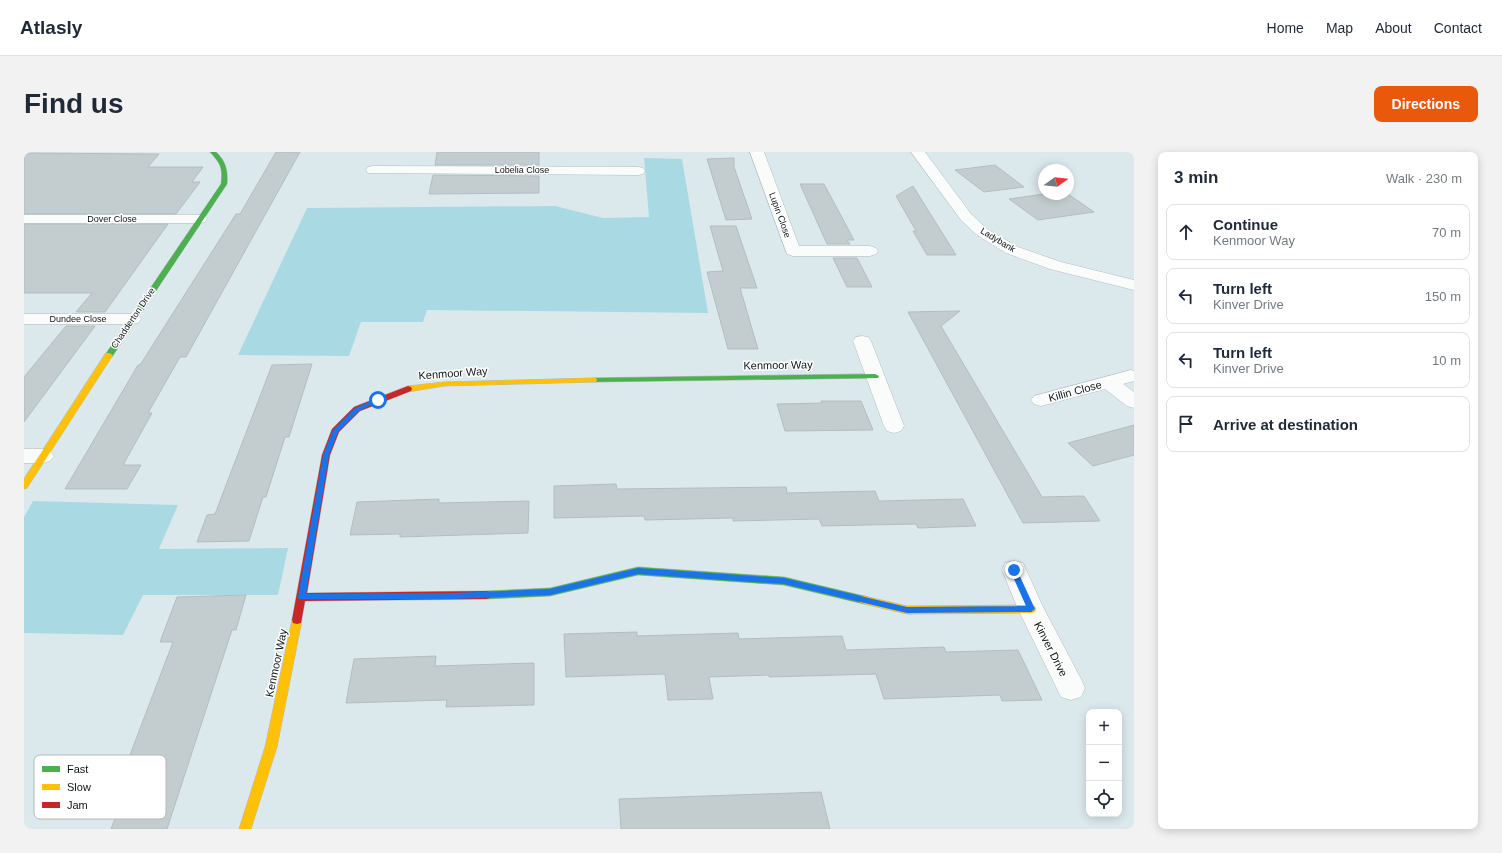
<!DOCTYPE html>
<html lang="en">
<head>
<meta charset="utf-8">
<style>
  :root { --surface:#fff; --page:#f2f2f3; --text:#1f2937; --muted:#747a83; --line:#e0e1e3; --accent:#ea580c }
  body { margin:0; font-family:Helvetica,sans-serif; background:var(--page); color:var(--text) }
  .controls { position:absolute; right:12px; bottom:12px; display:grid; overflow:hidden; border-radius:8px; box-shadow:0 2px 10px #0003 }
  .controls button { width:36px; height:36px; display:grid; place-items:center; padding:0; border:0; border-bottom:1px solid var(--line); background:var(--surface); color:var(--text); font:20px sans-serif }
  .compass { position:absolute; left:1014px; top:12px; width:36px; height:36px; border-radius:50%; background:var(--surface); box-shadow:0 2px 10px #0003; rotate:75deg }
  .stop { position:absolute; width:12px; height:12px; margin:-9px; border:3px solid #1a73e8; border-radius:50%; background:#fff }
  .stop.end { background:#1a73e8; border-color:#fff; box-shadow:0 1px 4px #0008 }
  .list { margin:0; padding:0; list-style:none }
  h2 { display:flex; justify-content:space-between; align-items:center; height:52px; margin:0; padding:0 16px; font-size:17px }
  h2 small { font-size:13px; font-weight:400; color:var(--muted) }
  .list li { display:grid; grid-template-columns:26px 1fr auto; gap:12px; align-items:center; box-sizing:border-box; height:56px; margin:0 8px 8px; padding:0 8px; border:1px solid var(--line); border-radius:8px }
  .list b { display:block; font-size:15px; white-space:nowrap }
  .list p { margin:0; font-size:13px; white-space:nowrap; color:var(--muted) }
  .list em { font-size:13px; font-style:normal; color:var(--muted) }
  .icon { flex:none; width:22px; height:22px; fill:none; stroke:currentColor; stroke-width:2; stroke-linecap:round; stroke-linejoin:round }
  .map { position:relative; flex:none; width:1110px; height:677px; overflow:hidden; border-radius:8px }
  header { display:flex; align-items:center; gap:24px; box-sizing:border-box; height:56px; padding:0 20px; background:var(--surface); border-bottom:1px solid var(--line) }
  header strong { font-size:19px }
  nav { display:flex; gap:22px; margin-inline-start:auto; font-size:14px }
  .intro { display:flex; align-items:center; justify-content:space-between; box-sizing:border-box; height:96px; padding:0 24px }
  h1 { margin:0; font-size:28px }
  .button { padding:10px 18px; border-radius:8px; background:var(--accent); color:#fff; font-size:14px; font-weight:700 }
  main { display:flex; gap:24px; padding:0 24px }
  aside { flex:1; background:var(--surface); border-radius:8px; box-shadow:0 2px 10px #0003 }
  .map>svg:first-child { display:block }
  .green { fill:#a9dae3 }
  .building { fill:#c3cdcf; stroke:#b3bdbf }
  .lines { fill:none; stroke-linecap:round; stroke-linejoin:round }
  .street-casing { stroke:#b2bcbe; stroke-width:1 }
  .fast-casing { stroke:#b2bcbe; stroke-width:1 }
  .slow-casing { stroke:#b2bcbe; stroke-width:1 }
  .jam-casing { stroke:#b2bcbe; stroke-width:1 }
  .street { fill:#fafcfc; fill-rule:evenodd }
  .fast { fill:#4caf50; fill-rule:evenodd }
  .slow { fill:#ffc107; fill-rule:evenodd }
  .jam { fill:#c62828; fill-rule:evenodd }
  .route { fill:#1a73e8 }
  .labels { text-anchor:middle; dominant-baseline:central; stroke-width:3; stroke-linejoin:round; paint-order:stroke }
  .far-street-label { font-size:9px; fill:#0c1416; stroke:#fff }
  .street-label { font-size:11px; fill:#0c1416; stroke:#fff }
  .key { fill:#fff; stroke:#b6b8b9; stroke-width:1 }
  .key-label { font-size:11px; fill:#0c1416 }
</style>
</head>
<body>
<header>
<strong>Atlasly</strong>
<nav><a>Home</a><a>Map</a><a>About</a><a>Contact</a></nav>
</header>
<div class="intro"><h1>Find us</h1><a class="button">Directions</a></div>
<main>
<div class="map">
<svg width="1110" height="677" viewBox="0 0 1110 677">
  <rect width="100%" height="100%" fill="#dce9ec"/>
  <g class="green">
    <path d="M 620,6 L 658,7 L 684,161 L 403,158 L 399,170 L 337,170 L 325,204 L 214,203 L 283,56 L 531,54 L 579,66 L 625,65 Z"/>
    <path d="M 9,349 L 154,353 L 135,397 L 264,396 L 254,443 L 119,443 L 99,483 L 0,481 L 0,365 Z"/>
  </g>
  <g class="building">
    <path d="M 252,0 L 276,0 L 162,205 L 156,205 L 124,261 L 128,261 L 99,313 L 117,313 L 103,337 L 41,337 L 114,213 L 116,213 L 212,62 L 216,62 Z"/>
    <path d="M 413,0 L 515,0 L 515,13 L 411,13 Z"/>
    <path d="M 0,1 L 135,2 L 124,15 L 179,15 L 168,30 L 176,30 L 152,62 L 0,62 Z"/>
    <path d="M 710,6 L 710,15 L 728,67 L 702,68 L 683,7 Z"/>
    <path d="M 971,13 L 1000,35 L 960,40 L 931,18 Z"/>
    <path d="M 409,23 L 515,24 L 515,41 L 405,42 Z"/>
    <path d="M 776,32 L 800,32 L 830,88 L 823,88 L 826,92 L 803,92 Z"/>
    <path d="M 889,34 L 932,103 L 903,103 L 889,79 L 892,79 L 872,44 Z"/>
    <path d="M 1020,42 L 1044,42 L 1070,60 L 1014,68 L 985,47 Z"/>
    <path d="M 0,72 L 144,72 L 81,160 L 52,160 L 68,141 L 0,141 Z"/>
    <path d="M 686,74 L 712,74 L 733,136 L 716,136 L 734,197 L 704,197 L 683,120 L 699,119 Z"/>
    <path d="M 809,106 L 833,106 L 848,135 L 823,135 Z"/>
    <path d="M 936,159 L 917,174 L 1018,345 L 1060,344 L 1076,369 L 999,371 L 884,160 Z"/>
    <path d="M 42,174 L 71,174 L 0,270 L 0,225 Z"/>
    <path d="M 288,212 L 265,285 L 261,285 L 242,345 L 239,345 L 225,389 L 173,390 L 183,363 L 191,362 L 248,213 Z"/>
    <path d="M 797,249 L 837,249 L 849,278 L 761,279 L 753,252 L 798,251 Z"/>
    <path d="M 1110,273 L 1110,303 L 1069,314 L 1044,291 Z"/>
    <path d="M 592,332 L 593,337 L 762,335 L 763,341 L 851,339 L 855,349 L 939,347 L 952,374 L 894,376 L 892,372 L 798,374 L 795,367 L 709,369 L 709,366 L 621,368 L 620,364 L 530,366 L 530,334 Z"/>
    <path d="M 415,347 L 415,351 L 505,349 L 504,381 L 376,385 L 376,382 L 326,383 L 333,350 Z"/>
    <path d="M 222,443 L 212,478 L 208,478 L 143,677 L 87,677 L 102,637 L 93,637 L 149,490 L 136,490 L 153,445 Z"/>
    <path d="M 613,480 L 613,484 L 714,481 L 715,487 L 818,484 L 822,498 L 920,495 L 922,500 L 994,498 L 1018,548 L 978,549 L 976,543 L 860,547 L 852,522 L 745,525 L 745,523 L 685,525 L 689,547 L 644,548 L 641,522 L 542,525 L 540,482 Z"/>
    <path d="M 412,504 L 411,514 L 510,511 L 510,553 L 422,555 L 423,548 L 322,551 L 330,507 Z"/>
    <path d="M 797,640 L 806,677 L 597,677 L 595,647 Z"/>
  </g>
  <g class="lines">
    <g class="street-casing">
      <g id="street">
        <path d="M 726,0 L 740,0 L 775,94 L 846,94 L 852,96 L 854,99 L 852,102 L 846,104 L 769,104 L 763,102 Z"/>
        <path d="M 887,0 L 901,0 L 947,62 L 963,77 L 994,95 L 1037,110 L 1110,128 L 1110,138 L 1026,117 L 982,101 L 953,83 L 937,68 Z"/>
        <path d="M 349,14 L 614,15 L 619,16 L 621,19 L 619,22 L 614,23 L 344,21 L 342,18 L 344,15 Z"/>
        <path d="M 0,63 L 176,63 L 181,64 L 183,67 L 181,70 L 176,71 L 0,71 Z"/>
        <path d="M 0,162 L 108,162 L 114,163 L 117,167 L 114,171 L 108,172 L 0,172 Z"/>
        <path d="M 838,184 L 844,185 L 847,189 L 880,274 L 877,279 L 870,281 L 863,279 L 860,274 L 829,189 L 832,185 Z"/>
        <path d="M 1107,218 L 1110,219 L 1110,229 L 1099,232 L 1110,240 L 1110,256 L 1103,254 L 1081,237 L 1017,254 L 1010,252 L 1007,248 L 1010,244 Z"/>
        <path d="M 0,297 L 19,297 L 26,299 L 30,304 L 26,309 L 19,311 L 0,311 Z"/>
        <path d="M 990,409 L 999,411 L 1019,455 L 1057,527 L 1061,536 L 1057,545 L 1047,548 L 1037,545 L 994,457 L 978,418 L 981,411 Z"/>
      </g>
    </g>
    <g class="fast-casing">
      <g id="fast">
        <path d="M 186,0 L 192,0 C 202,9 204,19 203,32 L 88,205 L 82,205 L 81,203 L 197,32 C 199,16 197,12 186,0 Z"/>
        <path d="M 851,222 L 855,224 L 854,226 L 569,230 L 565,228 L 569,226 Z"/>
        <path d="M 614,415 L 760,425 L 840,444 L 844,445 L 845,448 L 844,451 L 840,452 L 760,433 L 614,423 L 526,444 L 462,447 L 458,446 L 457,443 L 458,440 L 462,439 L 526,436 Z"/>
      </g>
    </g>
    <g class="slow-casing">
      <g id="slow">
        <path d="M 82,201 L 85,201 L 89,203 L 3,336 L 0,337 L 0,327 Z"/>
        <path d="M 569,226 L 572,226 L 573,228 L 572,230 L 420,234 L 384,240 L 380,237 L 384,234 L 420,230 Z"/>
        <path d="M 840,444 L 883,454 L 1007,453 L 1011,454 L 1012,457 L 1011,460 L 1007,461 L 883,462 L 836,451 L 835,448 L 836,445 Z"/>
        <path d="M 273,464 L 277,465 L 278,468 L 253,595 L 227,677 L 215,677 L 241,595 L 268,468 L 269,465 Z"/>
      </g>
    </g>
    <g class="jam-casing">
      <path id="jam" d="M 384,234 L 387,235 L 388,237 L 387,239 L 336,259 L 315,280 L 306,303 L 283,441 L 462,439 L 466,440 L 467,443 L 466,446 L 462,447 L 281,449 L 277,471 L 273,472 L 269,471 L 268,468 L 298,303 L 308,277 L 330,255 Z"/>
    </g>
    <use href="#street" class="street"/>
    <use href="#fast" class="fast"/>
    <use href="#slow" class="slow"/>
    <use href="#jam" class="jam"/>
  </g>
  <path class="route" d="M 352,247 L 357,248 L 335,259 L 314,280 L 305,303 L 282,442 L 429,441 L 526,437 L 614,416 L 760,426 L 883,455 L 1002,454 L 986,418 L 990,415 L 993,418 L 1011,457 L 1007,460 L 883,461 L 760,432 L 614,422 L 526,443 L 429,447 L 275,447 L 274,445 L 299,303 L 309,278 L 331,256 Z"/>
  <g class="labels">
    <g class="far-street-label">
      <text x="498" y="18">Lobelia Close</text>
      <text transform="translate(756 63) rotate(70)">Lupin Close</text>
      <text x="88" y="67">Dover Close</text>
      <text transform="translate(974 88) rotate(31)">Ladybank</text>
      <text transform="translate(109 166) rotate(-56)">Chadderton Drive</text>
      <text x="54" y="167">Dundee Close</text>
    </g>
    <g class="street-label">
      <text transform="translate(754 213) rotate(-1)">Kenmoor Way</text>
      <text transform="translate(429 221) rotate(-4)">Kenmoor Way</text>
      <text transform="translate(1051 239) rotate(-15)">Killin Close</text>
      <text transform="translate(1027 497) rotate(63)">Kinver Drive</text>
      <text transform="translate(252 511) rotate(-78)">Kenmoor Way</text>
    </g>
  </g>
  <rect x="10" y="603" width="132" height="64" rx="6" class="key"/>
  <rect x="18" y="614" width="18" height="6" fill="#4caf50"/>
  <rect x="18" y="632" width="18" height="6" fill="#ffc107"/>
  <rect x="18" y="650" width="18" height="6" fill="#c62828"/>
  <g class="key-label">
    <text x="43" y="621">Fast</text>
    <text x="43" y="639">Slow</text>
    <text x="43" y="657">Jam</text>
  </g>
</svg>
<div class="controls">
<button>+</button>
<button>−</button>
<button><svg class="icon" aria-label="locate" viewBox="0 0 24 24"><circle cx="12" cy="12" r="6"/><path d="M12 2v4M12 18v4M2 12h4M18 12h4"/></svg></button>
</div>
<svg class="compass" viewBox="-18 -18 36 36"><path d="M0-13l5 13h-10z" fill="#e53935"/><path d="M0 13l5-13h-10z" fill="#747a83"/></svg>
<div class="stop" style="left:354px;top:248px"></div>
<div class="stop end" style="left:990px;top:418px"></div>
</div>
<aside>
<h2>3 min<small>Walk · 230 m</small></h2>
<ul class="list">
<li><svg class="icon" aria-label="ahead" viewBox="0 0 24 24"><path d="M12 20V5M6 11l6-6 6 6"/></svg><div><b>Continue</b><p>Kenmoor Way</p></div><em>70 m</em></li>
<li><svg class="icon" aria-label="left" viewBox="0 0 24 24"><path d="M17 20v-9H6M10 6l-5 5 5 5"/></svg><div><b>Turn left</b><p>Kinver Drive</p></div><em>150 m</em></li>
<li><svg class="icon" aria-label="left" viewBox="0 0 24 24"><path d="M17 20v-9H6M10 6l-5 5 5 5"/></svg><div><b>Turn left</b><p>Kinver Drive</p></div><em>10 m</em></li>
<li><svg class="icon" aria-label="arrive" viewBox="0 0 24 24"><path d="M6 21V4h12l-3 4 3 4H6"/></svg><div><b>Arrive at destination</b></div></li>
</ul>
</aside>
</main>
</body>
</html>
